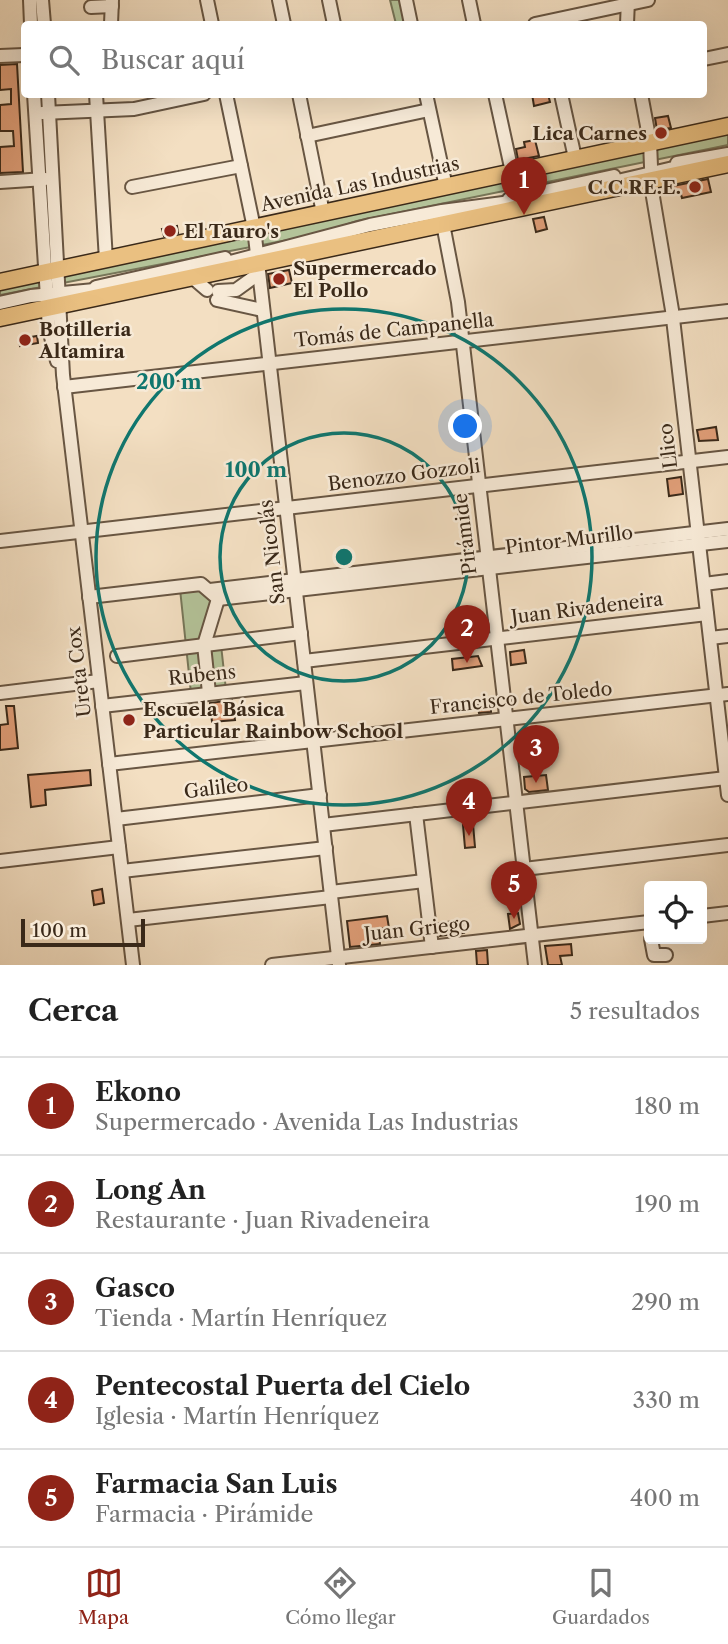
<!DOCTYPE html>
<html lang="es">
<head>
<meta charset="utf-8">
<style>
  :root { --surface:#fff; --page:#f6f6f6; --text:#222; --muted:#767676; --line:#e0e0e0; --accent:#8f2418 }
  body { margin:0; font-family:"Libre Caslon Text",serif; background:var(--page); color:var(--text) }
  .controls { position:absolute; right:21px; bottom:21px; display:grid; overflow:hidden; border-radius:7px; box-shadow:0 7px 28px #0002 }
  .controls button { width:63px; height:63px; display:grid; place-items:center; padding:0; border:0; border-bottom:2px solid var(--line); background:var(--surface); color:var(--text); font:35px sans-serif }
  .scale { position:absolute; left:21px; bottom:18px; width:124px; box-sizing:border-box; padding-left:7px; border:4px solid #3a2919; border-top:0; font-size:19px; line-height:24px; white-space:nowrap; color:#3a2919; -webkit-text-stroke:5px #f7ead7; paint-order:stroke }
  .you { position:absolute; left:466px; top:427px; width:24px; height:24px; margin:-18px; border:5px solid #fff; border-radius:50%; background:#1a73e8; box-shadow:0 0 0 10px #1a73e833 }
  .badge { display:grid; place-items:center; width:46px; height:46px; border-radius:50%; background:var(--accent); color:#fff; font-size:23px; font-weight:700 }
  .pin { position:absolute; translate:-50% -58px; filter:drop-shadow(0 2px 4px #0008) }
  .pin::after { content:''; position:absolute; top:37px; width:24px; height:21px; background:inherit; clip-path:polygon(0 0,100% 0,50% 100%) }
  .list { margin:0; padding:0; list-style:none }
  h2 { display:flex; justify-content:space-between; align-items:center; height:91px; margin:0; padding:0 28px; font-size:30px }
  h2 small { font-size:23px; font-weight:400; color:var(--muted) }
  .list li { display:grid; grid-template-columns:46px 1fr auto; gap:21px; align-items:center; box-sizing:border-box; height:98px; padding:0 28px; border-top:2px solid var(--line) }
  .list b { display:block; font-size:26px; white-space:nowrap }
  .list p { margin:0; font-size:23px; white-space:nowrap; color:var(--muted) }
  .list em { font-size:23px; font-style:normal; color:var(--muted) }
  .icon { flex:none; width:38px; height:38px; fill:none; stroke:currentColor; stroke-width:2; stroke-linecap:round; stroke-linejoin:round }
  .map { position:relative; flex:none; width:728px; height:965px; overflow:hidden }
  .search { position:absolute; background:var(--surface); box-shadow:0 7px 28px #0002; left:21px; right:21px; top:21px; height:77px; display:flex; align-items:center; gap:18px; box-sizing:border-box; padding:0 24px; border-radius:7px; color:var(--muted); font-size:26px }
  .sheet { height:581px; background:var(--surface) }
  nav { display:flex; justify-content:space-around; align-items:center; box-sizing:border-box; height:98px; border-top:2px solid var(--line); background:var(--surface); font-size:19px; color:var(--muted) }
  nav a { display:grid; justify-items:center; gap:4px }
  nav .on { color:var(--accent) }
  .map>svg:first-child { display:block }
  .green { fill:#b4c399; stroke:#777659; stroke-width:2 }
  .building { fill:#e19f79; stroke:#3a2919; stroke-width:2 }
  .lines { fill:none; stroke-linecap:round; stroke-linejoin:round }
  .minor-casing { stroke:#685643; stroke-width:16 }
  .major-casing { stroke:#3a2919; stroke-width:19 }
  .minor { stroke:#f7ead7; stroke-width:12 }
  .major { stroke:#eac081; stroke-width:16 }
  .ring { fill:none; stroke:#0f766e; stroke-width:3.5 }
  .poi-dot { fill:#8f2418; stroke:#f7ead7; stroke-width:2.5 }
  .labels { text-anchor:middle; dominant-baseline:central; stroke-width:5; stroke-linejoin:round; paint-order:stroke }
  .poi-label { font-size:19px; font-weight:bold; fill:#3a2919; stroke:#f7ead7; text-anchor:start }
  .street-label { font-size:19px; fill:#3a2919; stroke:#f7ead7 }
  .centre { fill:#0f766e; stroke:#f7ead7; stroke-width:3.5 }
  .ring-label { font-size:21px; text-anchor:middle; font-weight:bold; fill:#0f766e; stroke:#f7ead7; stroke-width:5; stroke-linejoin:round; paint-order:stroke }
</style>
</head>
<body>
<div class="map">
<svg width="728" height="965" viewBox="0 0 728 965">
  <rect width="100%" height="100%" fill="#f3dfc2"/>
  <filter id="stains"><feTurbulence type="fractalNoise" baseFrequency=".00286" numOctaves="4"/><feColorMatrix values="0 0 0 0 .2 0 0 0 0 .09 0 0 0 0 .02 0 0 0 .5 -.17"/></filter>
  <radialGradient id="worn" r=".72"><stop offset=".6" stop-color="#630" stop-opacity="0"/><stop offset="1" stop-color="#630" stop-opacity=".3"/></radialGradient>
  <g class="green">
    <path d="M 390,0 L 400,0 L 405,24 L 396,24 Z"/>
    <path d="M 728,130 L 728,145 L 357,221 L 314,235 L 0,295 L 0,285 Z"/>
    <path d="M 203,587 L 216,600 L 201,643 L 207,691 L 191,693 L 180,589 Z"/>
    <path d="M 221,645 L 226,690 L 212,691 L 207,647 Z"/>
  </g>
  <g class="building">
    <path d="M 17,64 L 23,172 L 0,173 L 0,147 L 14,146 L 13,131 L 0,131 L 0,105 L 11,104 L 11,89 L 0,90 L 0,65 Z"/>
    <path d="M 532,94 L 548,94 L 550,102 L 534,106 Z"/>
    <path d="M 668,116 L 671,128 L 657,130 L 655,118 Z"/>
    <path d="M 535,140 L 539,156 L 518,160 L 516,149 L 525,147 L 524,142 Z"/>
    <path d="M 708,179 L 711,192 L 682,198 L 680,191 L 664,194 L 663,188 Z"/>
    <path d="M 544,217 L 547,229 L 536,232 L 533,219 Z"/>
    <path d="M 177,226 L 178,233 L 164,236 L 162,229 Z"/>
    <path d="M 289,270 L 292,283 L 270,288 L 268,274 Z"/>
    <path d="M 37,336 L 38,343 L 20,346 L 19,339 Z"/>
    <path d="M 716,427 L 718,440 L 699,441 L 697,430 Z"/>
    <path d="M 681,477 L 683,494 L 669,496 L 667,479 Z"/>
    <path d="M 468,502 L 469,517 L 459,518 L 457,503 Z"/>
    <path d="M 524,650 L 526,663 L 511,665 L 510,652 Z"/>
    <path d="M 478,656 L 482,666 L 453,670 L 452,659 Z"/>
    <path d="M 232,700 L 235,720 L 212,722 L 210,703 Z"/>
    <path d="M 491,703 L 491,712 L 479,713 L 477,705 Z"/>
    <path d="M 6,706 L 14,706 L 18,748 L 0,750 L 0,725 L 8,724 Z"/>
    <path d="M 90,770 L 91,785 L 45,790 L 46,805 L 31,807 L 28,775 Z"/>
    <path d="M 546,775 L 548,790 L 529,792 L 525,789 L 524,777 Z"/>
    <path d="M 473,824 L 475,847 L 465,848 L 463,825 Z"/>
    <path d="M 102,889 L 104,903 L 94,905 L 92,891 Z"/>
    <path d="M 518,913 L 520,924 L 510,929 L 508,914 Z"/>
    <path d="M 387,916 L 389,928 L 378,929 L 380,944 L 350,947 L 347,921 Z"/>
    <path d="M 462,920 L 464,933 L 440,936 L 438,923 Z"/>
    <path d="M 571,944 L 572,955 L 560,956 L 562,965 L 548,965 L 545,946 Z"/>
    <path d="M 487,950 L 488,965 L 477,965 L 476,951 Z"/>
  </g>
  <g class="lines">
    <g class="minor-casing">
      <g id="minor">
        <path d="M 30,0 L 31,24"/>
        <path d="M 42,0 L 44,24"/>
        <path d="M 207,0 L 212,24"/>
        <path d="M 279,0 L 284,24"/>
        <path d="M 329,0 L 334,24"/>
        <path d="M 406,0 L 411,24"/>
        <path d="M 469,0 L 474,24"/>
        <path d="M 91,7 L 112,6"/>
        <path d="M 111,24 L 112,0"/>
        <path d="M 535,24 L 648,0"/>
        <path d="M 627,24 L 628,0"/>
        <path d="M 0,56 L 24,55"/>
        <path d="M 704,59 L 728,54"/>
        <path d="M 34,94 L 49,329 L 57,361"/>
        <path d="M 48,94 L 63,375 L 133,965"/>
        <path d="M 96,94 L 106,260"/>
        <path d="M 226,94 L 254,228 L 339,965"/>
        <path d="M 299,94 L 323,213"/>
        <path d="M 426,94 L 446,187"/>
        <path d="M 495,94 L 512,172"/>
        <path d="M 561,94 L 575,158"/>
        <path d="M 641,94 L 650,142 L 652,191 L 672,310 L 728,795"/>
        <path d="M 42,113 L 134,109 L 204,94"/>
        <path d="M 307,136 L 429,110"/>
        <path d="M 677,163 L 728,154"/>
        <path d="M 0,182 L 45,179"/>
        <path d="M 609,183 L 686,165"/>
        <path d="M 132,187 L 241,166"/>
        <path d="M 509,199 L 614,176"/>
        <path d="M 443,224 L 458,302 L 535,965"/>
        <path d="M 219,265 L 370,225 L 442,211 L 519,201"/>
        <path d="M 193,278 L 207,290"/>
        <path d="M 96,287 L 225,258"/>
        <path d="M 218,291 L 236,290 L 257,275"/>
        <path d="M 217,300 L 262,310"/>
        <path d="M 0,303 L 31,296 L 105,289"/>
        <path d="M 64,387 L 728,311"/>
        <path d="M 0,541 L 728,457"/>
        <path d="M 704,584 L 728,581"/>
        <path d="M 210,590 L 728,529"/>
        <path d="M 89,597 L 201,584 L 215,596"/>
        <path d="M 218,599 L 728,541"/>
        <path d="M 710,638 L 728,636"/>
        <path d="M 117,656 L 301,633"/>
        <path d="M 304,661 L 707,614"/>
        <path d="M 0,693 L 99,681"/>
        <path d="M 209,693 L 204,645 L 218,599"/>
        <path d="M 102,706 L 306,683"/>
        <path d="M 109,764 L 728,694"/>
        <path d="M 416,814 L 432,947"/>
        <path d="M 116,819 L 320,795"/>
        <path d="M 323,825 L 726,778"/>
        <path d="M 0,861 L 119,847"/>
        <path d="M 524,869 L 728,845"/>
        <path d="M 122,871 L 326,848"/>
        <path d="M 331,892 L 424,881"/>
        <path d="M 702,916 L 728,913"/>
        <path d="M 128,920 L 331,897"/>
        <path d="M 651,939 L 654,955 L 666,955"/>
        <path d="M 272,965 L 649,922"/>
      </g>
    </g>
    <g class="major-casing">
      <g id="major">
        <path d="M 0,282 L 728,126"/>
        <path d="M 0,318 L 728,164"/>
      </g>
    </g>
    <use href="#minor" class="minor"/>
    <use href="#major" class="major"/>
  </g>
  <g class="ring">
    <circle cx="344" cy="557" r="124"/>
    <circle cx="344" cy="557" r="248"/>
  </g>
  <g class="poi-dot">
    <circle cx="661" cy="133" r="7"/>
    <circle cx="695" cy="187" r="7"/>
    <circle cx="170" cy="231" r="7"/>
    <circle cx="279" cy="279" r="7"/>
    <circle cx="25" cy="340" r="7"/>
    <circle cx="129" cy="720" r="7"/>
  </g>
  <g class="labels">
    <g class="poi-label">
      <text x="647" y="133" text-anchor="end">Lica Carnes</text>
      <text x="681" y="187" text-anchor="end">C.C.RE.E.</text>
      <text x="184" y="231">El Tauro's</text>
      <text x="293" y="268">Supermercado<tspan x="293" dy="22">El Pollo</tspan></text>
      <text x="39" y="329">Botilleria<tspan x="39" dy="22">Altamira</tspan></text>
      <text x="143" y="709">Escuela Básica<tspan x="143" dy="22">Particular Rainbow School</tspan></text>
    </g>
    <g class="street-label">
      <text transform="translate(360 184) rotate(-12)">Avenida Las Industrias</text>
      <text transform="translate(394 330) rotate(-6)">Tomás de Campanella</text>
      <text transform="translate(668 446) rotate(-97)">Llico</text>
      <text transform="translate(404 475) rotate(-7)">Benozzo Gozzoli</text>
      <text transform="translate(465 534) rotate(-97)">Pirámide</text>
      <text transform="translate(569 540) rotate(-7)">Pintor Murillo</text>
      <text transform="translate(272 552) rotate(-97)">San Nicolás</text>
      <text transform="translate(587 608) rotate(-7)">Juan Rivadeneira</text>
      <text transform="translate(79 672) rotate(-97)">Ureta Cox</text>
      <text transform="translate(202 675) rotate(-6)">Rubens</text>
      <text transform="translate(521 698) rotate(-6)">Francisco de Toledo</text>
      <text transform="translate(216 788) rotate(-7)">Galileo</text>
      <text transform="translate(417 929) rotate(-6)">Juan Griego</text>
    </g>
  </g>
  <circle cx="344" cy="557" r="10" class="centre"/>
  <g class="ring-label">
    <text x="169" y="389">200 m</text>
    <text x="256" y="477">100 m</text>
  </g>
  <rect width="100%" height="100%" filter="url(#stains)"/>
  <rect width="100%" height="100%" fill="url(#worn)"/>
</svg>
<div class="controls">
<button><svg class="icon" aria-label="locate" viewBox="0 0 24 24"><circle cx="12" cy="12" r="6"/><path d="M12 2v4M12 18v4M2 12h4M18 12h4"/></svg></button>
</div>
<div class="scale">100 m</div>
<div class="you"></div>
<div class="pin badge" style="left:524px;top:215px">1</div>
<div class="pin badge" style="left:467px;top:663px">2</div>
<div class="pin badge" style="left:536px;top:783px">3</div>
<div class="pin badge" style="left:469px;top:836px">4</div>
<div class="pin badge" style="left:514px;top:919px">5</div>
<div class="search"><svg class="icon" aria-label="search" viewBox="0 0 24 24"><circle cx="10" cy="10" r="6"/><path d="M15 15l6 6"/></svg>Buscar aquí</div>
</div>
<section class="sheet">
<h2>Cerca<small>5 resultados</small></h2>
<ul class="list">
<li><span class="badge">1</span><div><b>Ekono</b><p>Supermercado · Avenida Las Industrias</p></div><em>180 m</em></li>
<li><span class="badge">2</span><div><b>Long An</b><p>Restaurante · Juan Rivadeneira</p></div><em>190 m</em></li>
<li><span class="badge">3</span><div><b>Gasco</b><p>Tienda · Martín Henríquez</p></div><em>290 m</em></li>
<li><span class="badge">4</span><div><b>Pentecostal Puerta del Cielo</b><p>Iglesia · Martín Henríquez</p></div><em>330 m</em></li>
<li><span class="badge">5</span><div><b>Farmacia San Luis</b><p>Farmacia · Pirámide</p></div><em>400 m</em></li>
</ul>
</section>
<nav>
<a class="on"><svg class="icon" aria-label="map" viewBox="0 0 24 24"><path d="M3 6l6-2 6 2 6-2v14l-6 2-6-2-6 2zM9 4v14M15 6v14"/></svg>Mapa</a>
<a><svg class="icon" aria-label="directions" viewBox="0 0 24 24"><path d="M12 3l9 9-9 9-9-9zM9 14v-3h6M13 9l2 2-2 2"/></svg>Cómo llegar</a>
<a><svg class="icon" aria-label="saved" viewBox="0 0 24 24"><path d="M7 4h10v16l-5-4-5 4z"/></svg>Guardados</a>
</nav>
</body>
</html>
